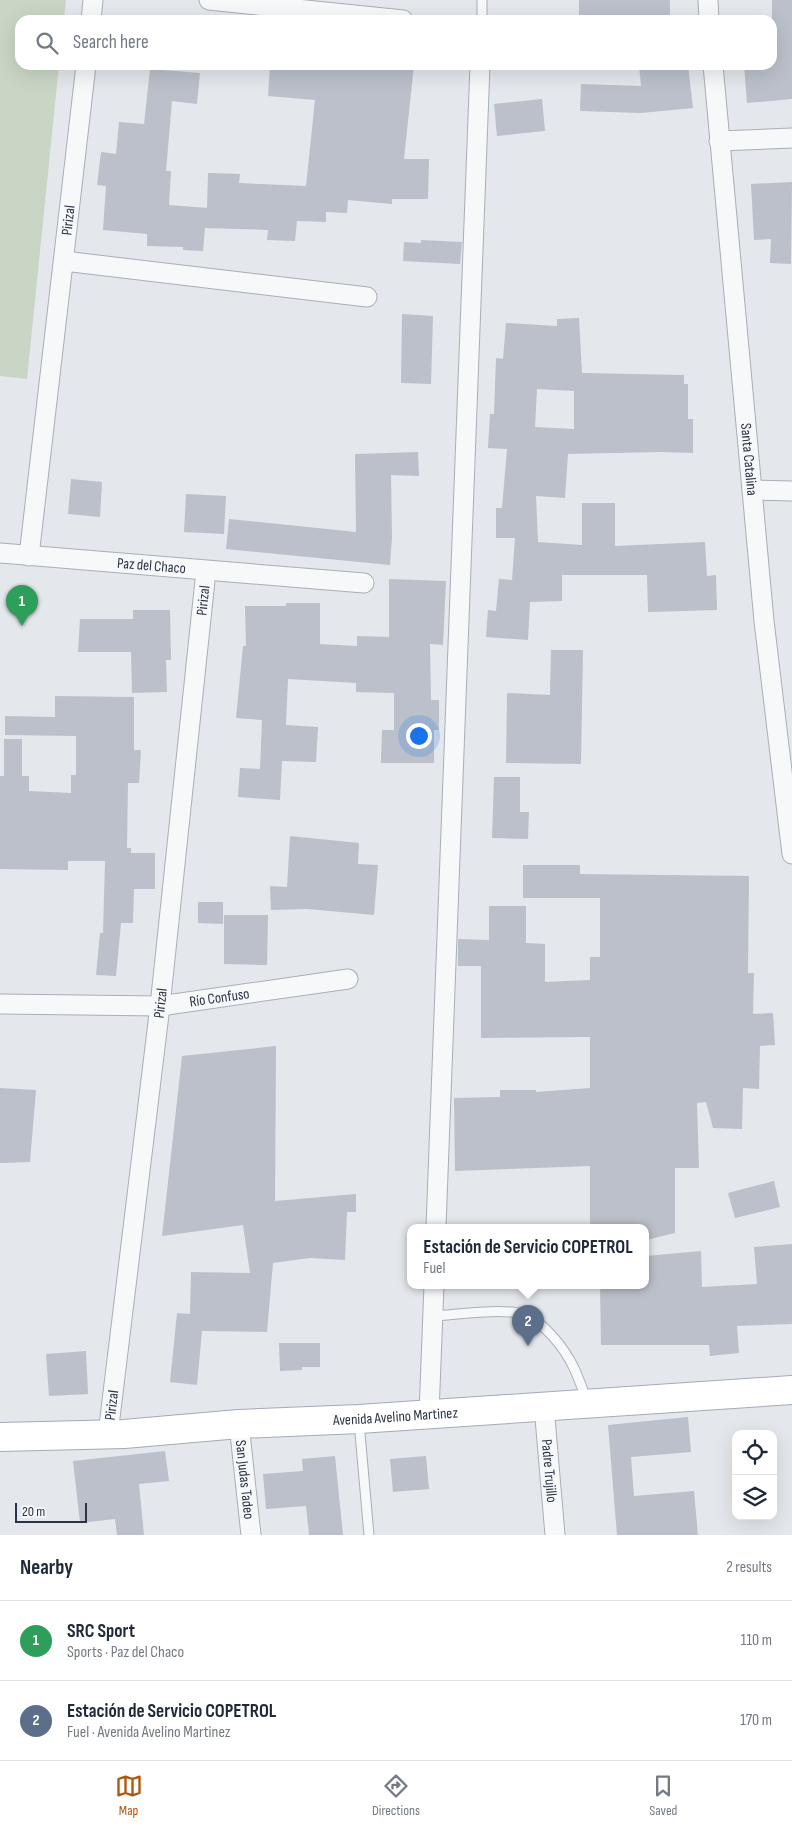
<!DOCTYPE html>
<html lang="en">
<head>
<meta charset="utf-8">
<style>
  :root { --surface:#fff; --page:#f2f2f3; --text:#1f2937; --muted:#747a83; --line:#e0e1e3; --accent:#b45309 }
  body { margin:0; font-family:"Sofia Sans Condensed",sans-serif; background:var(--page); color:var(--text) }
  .controls { position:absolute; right:15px; bottom:15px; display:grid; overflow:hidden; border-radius:10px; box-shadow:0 5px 20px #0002 }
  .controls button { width:45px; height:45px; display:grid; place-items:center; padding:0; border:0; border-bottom:1px solid var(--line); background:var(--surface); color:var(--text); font:25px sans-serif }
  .scale { position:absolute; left:15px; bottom:12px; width:72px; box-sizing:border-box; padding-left:5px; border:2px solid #2b3445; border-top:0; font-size:14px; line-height:18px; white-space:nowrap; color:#2b3445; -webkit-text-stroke:4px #f4f6f9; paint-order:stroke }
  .you { position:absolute; left:418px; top:735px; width:18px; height:18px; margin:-12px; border:4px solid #fff; border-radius:50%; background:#1a73e8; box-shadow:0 0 0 8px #1a73e833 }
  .badge { display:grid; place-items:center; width:32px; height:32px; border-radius:50%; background:var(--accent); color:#fff; font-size:16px; font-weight:700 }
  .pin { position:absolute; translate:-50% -41px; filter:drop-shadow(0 1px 2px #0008) }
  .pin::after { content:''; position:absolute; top:26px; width:18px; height:15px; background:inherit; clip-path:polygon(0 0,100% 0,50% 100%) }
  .popup { position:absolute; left:407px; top:1224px; width:242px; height:65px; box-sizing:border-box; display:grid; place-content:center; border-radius:10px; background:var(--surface); filter:drop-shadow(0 1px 4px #0005); font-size:16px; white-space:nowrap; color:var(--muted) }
  .popup b { font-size:19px; color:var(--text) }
  .popup::after { content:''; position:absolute; left:50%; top:100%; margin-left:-10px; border:10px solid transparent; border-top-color:var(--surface) }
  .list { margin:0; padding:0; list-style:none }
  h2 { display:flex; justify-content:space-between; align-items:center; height:65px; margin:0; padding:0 20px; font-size:21px }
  h2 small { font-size:16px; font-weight:400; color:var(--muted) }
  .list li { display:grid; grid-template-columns:32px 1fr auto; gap:15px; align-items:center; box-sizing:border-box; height:80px; padding:0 20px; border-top:1px solid var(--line) }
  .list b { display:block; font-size:19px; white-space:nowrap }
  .list p { margin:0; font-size:16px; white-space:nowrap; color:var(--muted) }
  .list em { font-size:16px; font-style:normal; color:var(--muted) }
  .icon { flex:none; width:28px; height:28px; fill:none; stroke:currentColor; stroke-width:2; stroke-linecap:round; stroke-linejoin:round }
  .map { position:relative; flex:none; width:792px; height:1535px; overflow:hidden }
  .search { position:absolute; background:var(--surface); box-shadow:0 5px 20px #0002; left:15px; right:15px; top:15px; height:55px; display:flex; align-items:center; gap:12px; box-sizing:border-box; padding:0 18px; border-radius:15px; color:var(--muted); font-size:19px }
  .sheet { height:225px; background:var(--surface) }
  nav { display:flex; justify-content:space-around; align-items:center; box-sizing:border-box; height:70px; border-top:1px solid var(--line); background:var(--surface); font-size:14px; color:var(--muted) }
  nav a { display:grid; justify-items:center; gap:2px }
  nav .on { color:var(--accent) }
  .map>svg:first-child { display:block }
  .green { fill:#c9d6c5 }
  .building { fill:#bbc0ca; fill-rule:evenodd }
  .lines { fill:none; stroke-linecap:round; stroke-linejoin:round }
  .service-casing { stroke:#a9aeb7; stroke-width:11 }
  .minor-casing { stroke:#a9aeb7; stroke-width:21 }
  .primary-casing { stroke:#a3abb8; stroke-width:30 }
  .service { stroke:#f7f8fa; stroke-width:9 }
  .minor { stroke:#f7f8fa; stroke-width:19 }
  .primary { stroke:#fff; stroke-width:28 }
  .labels { text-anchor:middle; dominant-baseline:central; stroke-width:4.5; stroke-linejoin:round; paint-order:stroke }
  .street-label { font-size:15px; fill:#2b3445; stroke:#f4f6f9 }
</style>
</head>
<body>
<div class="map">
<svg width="792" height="1535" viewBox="0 0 792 1535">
  <rect width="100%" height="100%" fill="#e4e7ec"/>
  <path class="green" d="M 0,0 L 66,0 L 64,20 L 20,20 L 20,65 L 59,65 L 27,379 L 0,376 Z"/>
  <g class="building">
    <rect x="579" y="0" width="91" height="20"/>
    <path d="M 772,0 L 792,0 L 792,99 L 747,103 L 744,65 L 772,65 Z"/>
    <path d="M 270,65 L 414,65 L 404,159 L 429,159 L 428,199 L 392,199 L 392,204 L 348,200 L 347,213 L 326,212 L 326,222 L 297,221 L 295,241 L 267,240 L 268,230 L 205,228 L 203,251 L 183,250 L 183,247 L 147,246 L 147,234 L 103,230 L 106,186 L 97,185 L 101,152 L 116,154 L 119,122 L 144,124 L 150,69 L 200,73 L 197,104 L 172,101 L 166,171 L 171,171 L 169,205 L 207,208 L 208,173 L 240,174 L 239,183 L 306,186 L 315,100 L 268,96 Z"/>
    <path d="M 639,65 L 688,65 L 693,108 L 641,113 L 580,111 L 581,84 L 641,86 Z"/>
    <path d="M 542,99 L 545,131 L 497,136 L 494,104 Z"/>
    <path d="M 792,182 L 791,264 L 770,263 L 771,239 L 754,240 L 751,184 Z"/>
    <path d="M 421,240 L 462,242 L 460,264 L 403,261 L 404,242 L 421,243 Z"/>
    <path d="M 402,314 L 433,316 L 431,384 L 401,383 Z"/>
    <path d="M 579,318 L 582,373 L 684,375 L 684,384 L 688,384 L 688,419 L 693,419 L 693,453 L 660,452 L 568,454 L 565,498 L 536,496 L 538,542 L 582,545 L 582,503 L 615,503 L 615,546 L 705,542 L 707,576 L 716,575 L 717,610 L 648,612 L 647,575 L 562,575 L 562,601 L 530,602 L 528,640 L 486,637 L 488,610 L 496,611 L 499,579 L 512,580 L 515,538 L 496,538 L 496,508 L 502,508 L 507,449 L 488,448 L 490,414 L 494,414 L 496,358 L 503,359 L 506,323 L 557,326 L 557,319 ZM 537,389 L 574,391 L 574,429 L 535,427 Z"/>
    <path d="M 418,452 L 419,476 L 391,475 L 392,537 L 390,565 L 226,549 L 229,519 L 356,532 L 355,454 Z"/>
    <path d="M 71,479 L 102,482 L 100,517 L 68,514 Z"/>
    <path d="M 186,494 L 226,496 L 224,534 L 184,532 Z"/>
    <path d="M 389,579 L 446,581 L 443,645 L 430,644 L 431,700 L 439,700 L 439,730 L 434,730 L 434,763 L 381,763 L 382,730 L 394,730 L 394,693 L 356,692 L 356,683 L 288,679 L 286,725 L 318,727 L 316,762 L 282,761 L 280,800 L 238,797 L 240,768 L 260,769 L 262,720 L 236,718 L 243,646 L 246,646 L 245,606 L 286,606 L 286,603 L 320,603 L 320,644 L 357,646 L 357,636 L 389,637 Z"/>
    <path d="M 133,610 L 170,610 L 171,660 L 166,660 L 167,692 L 132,693 L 131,652 L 78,652 L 80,619 L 133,619 Z"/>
    <path d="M 551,650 L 583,650 L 581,764 L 506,763 L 507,693 L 550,695 Z"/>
    <path d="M 55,696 L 134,697 L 134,750 L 141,750 L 139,783 L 128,783 L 127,848 L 131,848 L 131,853 L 155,853 L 155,889 L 134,889 L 133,923 L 121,923 L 116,976 L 96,975 L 100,933 L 103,933 L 105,861 L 68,861 L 68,870 L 0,869 L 0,776 L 4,776 L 4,739 L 22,739 L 22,776 L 29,776 L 29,791 L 71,793 L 71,775 L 76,775 L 76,736 L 5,735 L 5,716 L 55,717 Z"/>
    <path d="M 494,777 L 520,777 L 520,812 L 529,812 L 528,839 L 492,838 Z"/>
    <path d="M 290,836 L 359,843 L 358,864 L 378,865 L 374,915 L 307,909 L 271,910 L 270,886 L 287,887 Z"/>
    <path d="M 523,865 L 580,865 L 580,874 L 749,876 L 748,973 L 754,973 L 753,1014 L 773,1013 L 775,1045 L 760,1046 L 759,1089 L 743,1088 L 742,1129 L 713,1128 L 706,1102 L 697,1103 L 699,1168 L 675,1168 L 675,1233 L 646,1240 L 646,1227 L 590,1227 L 590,1166 L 455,1171 L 454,1098 L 500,1097 L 500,1090 L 536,1090 L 536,1092 L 590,1088 L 590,1037 L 481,1038 L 481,966 L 458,966 L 458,939 L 489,940 L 489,906 L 526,906 L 526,943 L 545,944 L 545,982 L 590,980 L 590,957 L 600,957 L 600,898 L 523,898 Z"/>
    <path d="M 198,902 L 223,902 L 223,924 L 198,923 Z"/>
    <path d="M 224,915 L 268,915 L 267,965 L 224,964 Z"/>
    <path d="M 276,1046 L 275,1201 L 356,1194 L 356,1212 L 347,1212 L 345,1260 L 310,1258 L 273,1263 L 267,1332 L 202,1331 L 197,1385 L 170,1382 L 177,1313 L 190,1314 L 191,1272 L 250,1273 L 243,1225 L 162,1236 L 182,1056 Z"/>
    <path d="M 0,1088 L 36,1090 L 30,1162 L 0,1163 Z"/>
    <path d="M 774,1181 L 780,1207 L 735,1218 L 728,1193 Z"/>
    <path d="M 792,1244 L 792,1324 L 737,1326 L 739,1353 L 710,1356 L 709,1345 L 601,1345 L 600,1285 L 646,1285 L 646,1256 L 701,1251 L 702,1287 L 757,1284 L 754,1247 Z"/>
    <path d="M 279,1343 L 320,1343 L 320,1367 L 302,1367 L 302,1370 L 280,1371 Z"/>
    <path d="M 86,1351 L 88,1394 L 49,1396 L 46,1354 Z"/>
    <path d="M 688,1417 L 691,1452 L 631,1457 L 634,1496 L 694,1491 L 698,1535 L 617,1535 L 608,1425 Z"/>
    <path d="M 165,1451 L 169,1481 L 139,1484 L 144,1535 L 117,1535 L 115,1519 L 80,1523 L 73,1461 Z"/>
    <path d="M 335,1456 L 343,1535 L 309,1535 L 306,1506 L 266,1509 L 263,1474 L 303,1471 L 302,1459 Z"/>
    <path d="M 426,1456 L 429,1489 L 393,1492 L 390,1459 Z"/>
  </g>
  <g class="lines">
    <g class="service-casing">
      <g id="service">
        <path d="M 482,20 L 482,0"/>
        <path d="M 433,1316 C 455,1315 502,1308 522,1314 C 543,1320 565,1349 574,1368 C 579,1379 583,1390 587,1401"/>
        <path d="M 359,1422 L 369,1535"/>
      </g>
    </g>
    <g class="minor-casing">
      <g id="minor">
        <path d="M 209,0 L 403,20"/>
        <path d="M 708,0 L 709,20"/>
        <path d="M 91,20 L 93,0"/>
        <path id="s1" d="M 713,65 L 764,621 L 792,854"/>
        <path d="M 719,141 L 792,138"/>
        <path d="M 64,261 L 367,297"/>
        <path d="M 752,490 L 792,491"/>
        <path id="s2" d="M 0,553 L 364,583"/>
        <path id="s3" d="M 29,556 L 86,65"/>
        <path id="s4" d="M 0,1004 L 160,1006 L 348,979"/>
        <path d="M 436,1227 L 480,65"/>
        <path id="s5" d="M 544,1406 L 555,1535"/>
        <path d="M 429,1414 L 434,1285"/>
        <path id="s6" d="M 239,1424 L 251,1535"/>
        <path id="s7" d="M 108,1434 L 160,1006 L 206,571"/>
      </g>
    </g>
    <g class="primary-casing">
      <g id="primary">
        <path id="s8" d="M 0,1437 L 124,1434 L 239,1424 L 359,1419 L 792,1390"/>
      </g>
    </g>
    <use href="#service" class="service"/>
    <use href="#minor" class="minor"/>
    <use href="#primary" class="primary"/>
  </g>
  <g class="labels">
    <g class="street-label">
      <text stroke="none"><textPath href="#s3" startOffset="338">Pirizal</textPath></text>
      <text stroke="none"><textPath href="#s1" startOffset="396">Santa Catalina</textPath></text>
      <text stroke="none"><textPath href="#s2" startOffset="152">Paz del Chaco</textPath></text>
      <text stroke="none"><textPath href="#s7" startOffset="839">Pirizal</textPath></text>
      <text stroke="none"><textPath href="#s4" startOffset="220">Río Confuso</textPath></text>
      <text stroke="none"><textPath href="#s7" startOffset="434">Pirizal</textPath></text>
      <text stroke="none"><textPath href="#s7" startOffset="29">Pirizal</textPath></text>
      <text stroke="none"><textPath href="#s8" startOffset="396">Avenida Avelino Martinez</textPath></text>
      <text stroke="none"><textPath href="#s5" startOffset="65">Padre Trujillo</textPath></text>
      <text stroke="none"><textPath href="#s6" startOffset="56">San Judas Tadeo</textPath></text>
    </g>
  </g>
</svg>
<div class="controls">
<button><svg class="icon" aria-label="locate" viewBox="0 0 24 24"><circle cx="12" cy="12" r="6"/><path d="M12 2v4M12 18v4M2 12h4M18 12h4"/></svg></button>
<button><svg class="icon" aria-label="layers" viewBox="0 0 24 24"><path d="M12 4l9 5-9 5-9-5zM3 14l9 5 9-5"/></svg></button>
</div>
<div class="scale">20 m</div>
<div class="you"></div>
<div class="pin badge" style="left:22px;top:626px;background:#2e9e5b">1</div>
<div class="pin badge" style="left:528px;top:1346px;background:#5c6f8a">2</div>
<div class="popup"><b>Estación de Servicio COPETROL</b>Fuel</div>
<div class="search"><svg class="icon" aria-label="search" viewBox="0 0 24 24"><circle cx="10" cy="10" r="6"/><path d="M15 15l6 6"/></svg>Search here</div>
</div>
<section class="sheet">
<h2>Nearby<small>2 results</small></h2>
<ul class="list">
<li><span class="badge" style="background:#2e9e5b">1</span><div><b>SRC Sport</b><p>Sports · Paz del Chaco</p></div><em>110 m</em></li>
<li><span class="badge" style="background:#5c6f8a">2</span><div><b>Estación de Servicio COPETROL</b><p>Fuel · Avenida Avelino Martinez</p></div><em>170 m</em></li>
</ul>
</section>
<nav>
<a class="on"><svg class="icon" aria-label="map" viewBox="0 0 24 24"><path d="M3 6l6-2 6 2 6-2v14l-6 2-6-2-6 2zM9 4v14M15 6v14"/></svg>Map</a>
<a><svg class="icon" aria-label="directions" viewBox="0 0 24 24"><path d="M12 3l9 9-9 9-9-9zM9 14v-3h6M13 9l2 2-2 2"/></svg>Directions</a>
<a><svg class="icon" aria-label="saved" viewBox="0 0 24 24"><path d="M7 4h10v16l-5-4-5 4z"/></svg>Saved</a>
</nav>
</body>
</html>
